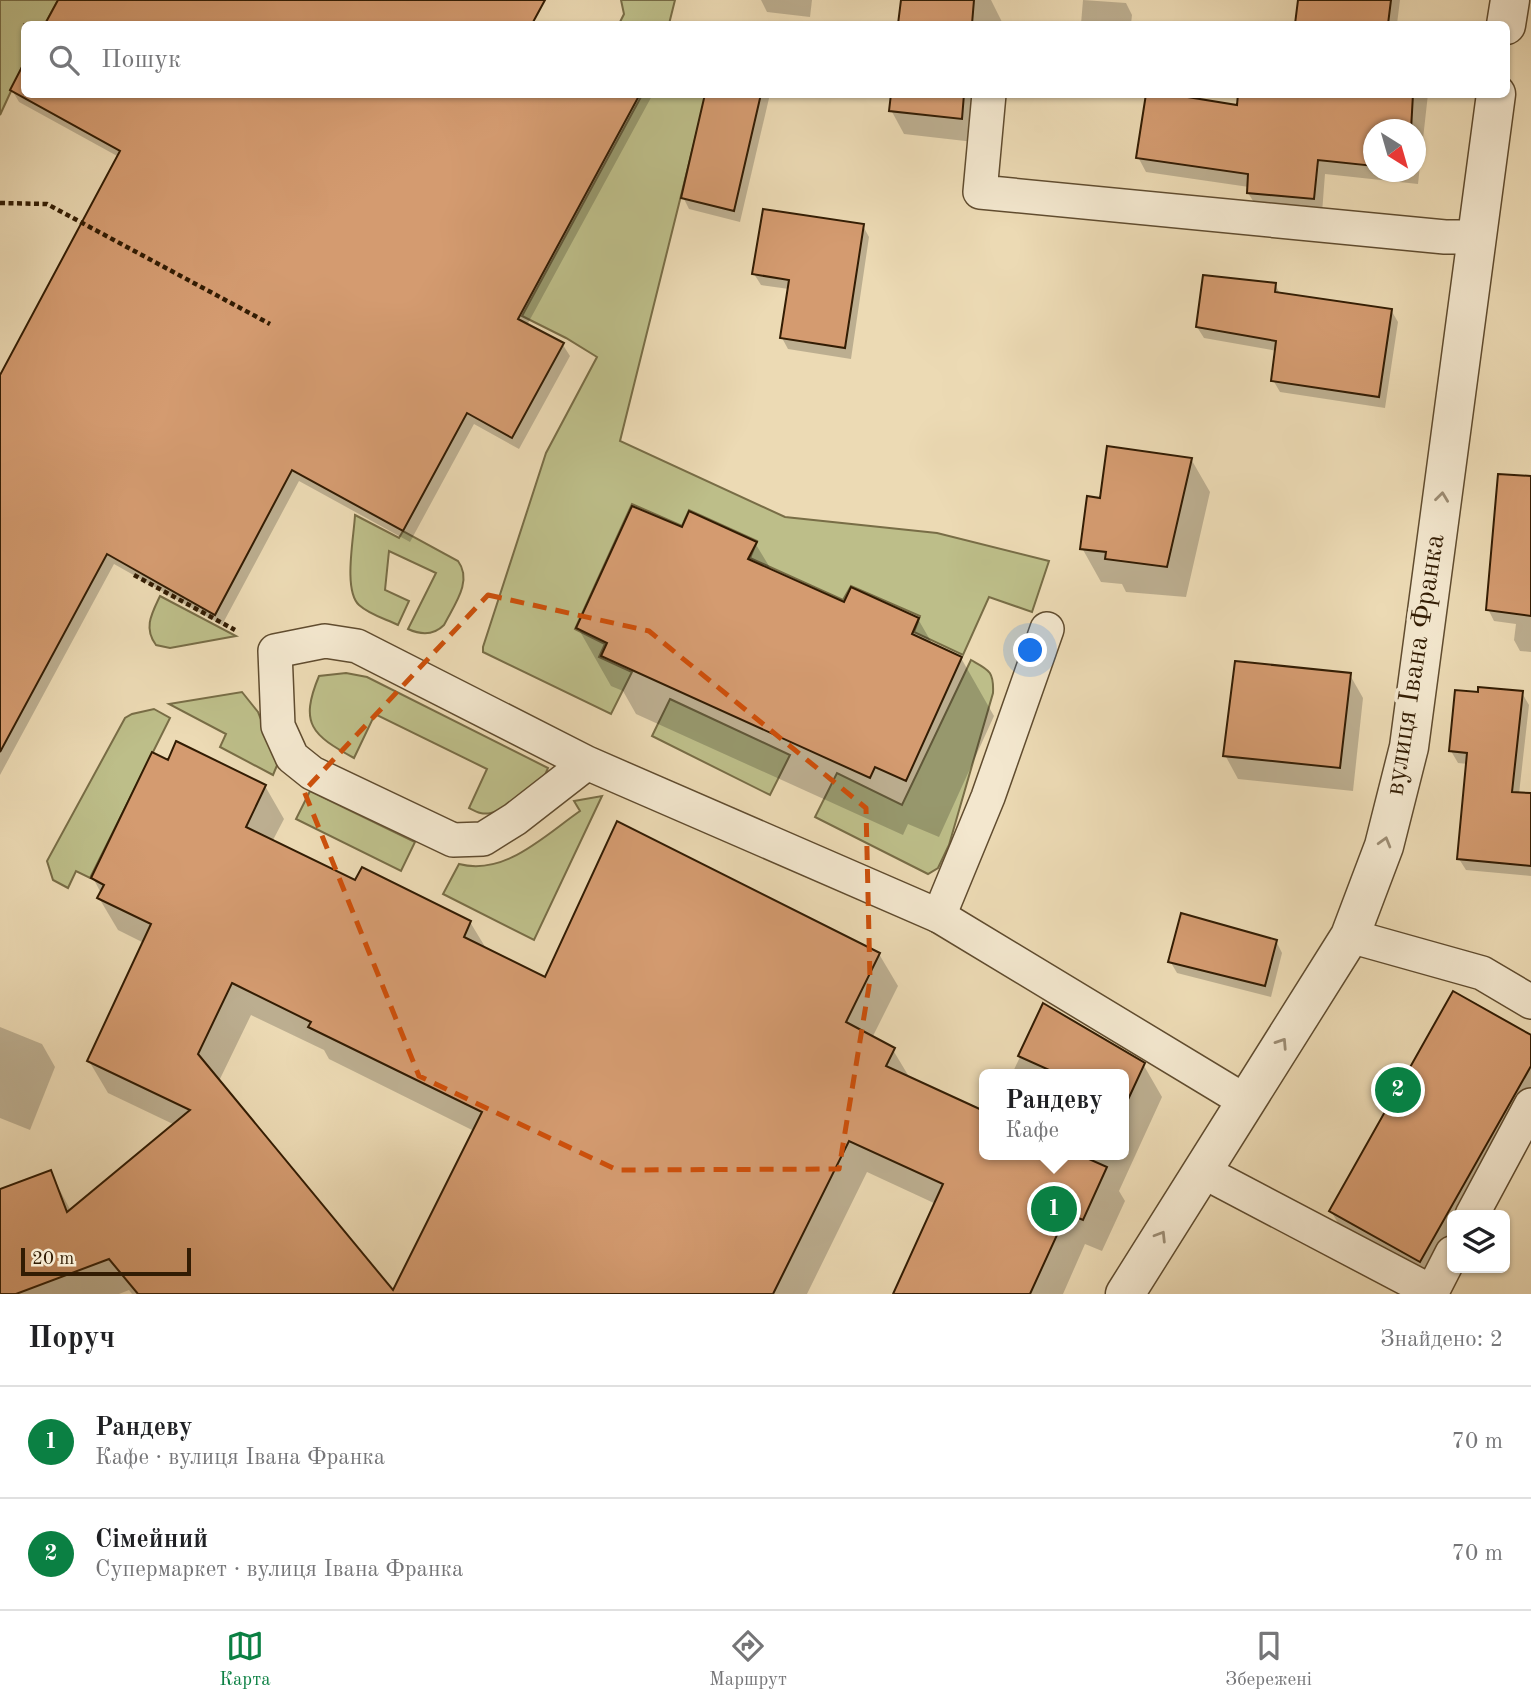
<!DOCTYPE html>
<html lang="uk">
<head>
<meta charset="utf-8">
<style>
  :root { --surface:#fff; --page:#f2f2f2; --text:#202124; --muted:#757577; --line:#e0e0e0; --accent:#0b8043 }
  body { margin:0; font-family:"Old Standard TT",serif; background:var(--page); color:var(--text) }
  .controls { position:absolute; right:21px; bottom:21px; display:grid; overflow:hidden; border-radius:10px; box-shadow:0 2px 5px #0004 }
  .controls button { width:63px; height:63px; display:grid; place-items:center; padding:0; border:0; border-bottom:2px solid var(--line); background:var(--surface); color:var(--text); font:35px sans-serif }
  .compass { position:absolute; left:1363px; top:119px; width:63px; height:63px; border-radius:50%; background:var(--surface); box-shadow:0 2px 5px #0004; rotate:143deg }
  .scale { position:absolute; left:21px; bottom:18px; width:170px; box-sizing:border-box; padding-left:7px; border:4px solid #321c03; border-top:0; font-size:19px; line-height:24px; white-space:nowrap; color:#321c03; -webkit-text-stroke:5px #f3e7ce; paint-order:stroke }
  .you { position:absolute; left:1031px; top:651px; width:24px; height:24px; margin:-18px; border:5px solid #fff; border-radius:50%; background:#1a73e8; box-shadow:0 0 0 10px #1a73e833 }
  .badge { display:grid; place-items:center; width:46px; height:46px; border-radius:50%; background:var(--accent); color:#fff; font-size:23px; font-weight:700 }
  .pin { position:absolute; translate:-50% -50%; border:4px solid #fff; box-shadow:0 2px 7px #0006 }
  .popup { position:absolute; left:979px; top:1069px; width:150px; height:91px; box-sizing:border-box; display:grid; place-content:center; border-radius:10px; background:var(--surface); filter:drop-shadow(0 2px 5px #0005); font-size:23px; white-space:nowrap; color:var(--muted) }
  .popup b { font-size:26px; color:var(--text) }
  .popup::after { content:''; position:absolute; left:50%; top:100%; margin-left:-14px; border:14px solid transparent; border-top-color:var(--surface) }
  .list { margin:0; padding:0; list-style:none }
  h2 { display:flex; justify-content:space-between; align-items:center; height:91px; margin:0; padding:0 28px; font-size:30px }
  h2 small { font-size:23px; font-weight:400; color:var(--muted) }
  .list li { display:grid; grid-template-columns:46px 1fr auto; gap:21px; align-items:center; box-sizing:border-box; height:112px; padding:0 28px; border-top:2px solid var(--line) }
  .list b { display:block; font-size:26px; white-space:nowrap }
  .list p { margin:0; font-size:23px; white-space:nowrap; color:var(--muted) }
  .list em { font-size:23px; font-style:normal; color:var(--muted) }
  .icon { flex:none; width:38px; height:38px; fill:none; stroke:currentColor; stroke-width:2; stroke-linecap:round; stroke-linejoin:round }
  .map { position:relative; flex:none; width:1531px; height:1294px; overflow:hidden }
  .search { position:absolute; background:var(--surface); box-shadow:0 2px 5px #0004; left:21px; right:21px; top:21px; height:77px; display:flex; align-items:center; gap:18px; box-sizing:border-box; padding:0 24px; border-radius:10px; color:var(--muted); font-size:26px }
  .sheet { height:315px; background:var(--surface) }
  nav { display:flex; justify-content:space-around; align-items:center; box-sizing:border-box; height:98px; border-top:2px solid var(--line); background:var(--surface); font-size:19px; color:var(--muted) }
  nav a { display:grid; justify-items:center; gap:4px }
  nav .on { color:var(--accent) }
  .map>svg:first-child { display:block }
  .green { fill:#bdbe89; stroke:#786d46; stroke-width:2 }
  .shadow { fill:#0003; fill-rule:evenodd }
  .building { fill:#d49b70; stroke:#321c03; stroke-width:2; fill-rule:evenodd }
  .lines { fill:none; stroke-linecap:round; stroke-linejoin:round }
  .lane-casing { stroke:#604c2f; stroke-width:36 }
  .street-casing { stroke:#604c2f; stroke-width:41 }
  .path { stroke:#321c03; stroke-width:4.5; stroke-dasharray:5 3.5; stroke-linecap:butt }
  .lane { stroke:#f3e7ce; stroke-width:33 }
  .street { stroke:#f3e7ce; stroke-width:38 }
  .oneway { stroke:#9c8c73 }
  .marked { fill:none; stroke:#cd500b; stroke-width:5; stroke-dasharray:14 9; stroke-linejoin:round }
  .labels { text-anchor:middle; dominant-baseline:central; stroke-width:7; stroke-linejoin:round; paint-order:stroke }
  .street-label { font-size:28px; fill:#321c03; stroke:#f3e7ce }
</style>
</head>
<body>
<div class="map">
<svg width="1531" height="1294" viewBox="0 0 1531 1294">
  <rect width="100%" height="100%" fill="#ecdab4"/>
  <filter id="stains"><feTurbulence type="fractalNoise" baseFrequency=".00286" numOctaves="4"/><feColorMatrix values="0 0 0 0 .2 0 0 0 0 .09 0 0 0 0 .02 0 0 0 .5 -.17"/></filter>
  <radialGradient id="worn" r=".72"><stop offset=".6" stop-color="#630" stop-opacity="0"/><stop offset="1" stop-color="#630" stop-opacity=".3"/></radialGradient>
  <g class="green">
    <path d="M 0,0 L 58,0 L 45,24 L 24,24 L 24,63 L 0,115 Z"/>
    <path d="M 621,0 L 675,0 L 669,24 L 619,24 L 624,14 Z"/>
    <path d="M 642,95 L 706,95 L 620,441 L 785,517 L 937,533 L 1049,561 L 1032,612 L 989,597 L 963,655 L 914,632 L 920,616 L 851,586 L 843,600 L 750,558 L 757,541 L 689,510 L 682,526 L 632,504 L 575,629 L 605,644 L 599,657 L 632,672 L 611,714 L 483,652 L 483,647 L 546,453 L 597,357 L 566,338 L 522,316 Z"/>
    <path d="M 355,515 L 399,538 L 403,531 L 458,561 C 473,581 454,605 444,625 C 433,636 421,635 408,629 L 436,573 L 389,551 L 385,590 L 409,601 L 398,625 C 386,619 370,615 359,605 C 343,590 354,537 355,515 Z"/>
    <path d="M 160,596 L 236,636 L 170,648 L 156,645 C 143,628 152,613 160,596 Z"/>
    <path d="M 971,660 C 989,670 994,671 993,693 L 949,845 L 938,868 L 928,874 L 815,817 L 837,773 L 902,805 Z"/>
    <path d="M 346,673 L 367,677 L 548,768 L 545,775 C 531,786 507,810 491,813 C 482,815 477,812 469,808 L 487,769 L 375,714 L 354,758 C 312,735 299,724 319,676 Z"/>
    <path d="M 242,692 L 258,712 L 278,763 L 273,775 L 220,747 L 226,734 L 169,704 Z"/>
    <path d="M 670,699 L 790,755 L 770,795 L 652,736 Z"/>
    <path d="M 154,709 L 170,718 L 90,878 L 76,871 L 68,888 L 53,880 L 47,861 L 125,718 L 132,714 Z"/>
    <path d="M 310,791 L 415,842 L 401,871 L 296,819 Z"/>
    <path d="M 602,796 L 534,940 L 443,894 L 459,864 C 505,876 544,836 580,811 L 574,801 Z"/>
  </g>
  <g class="shadow">
    <path d="M 60,0 L 470,0 L 467,21 L 486,24 L 47,24 Z"/>
    <path d="M 761,0 L 812,0 L 810,17 L 767,12 Z"/>
    <path d="M 903,0 L 991,0 L 1003,24 L 900,24 Z"/>
    <path d="M 1083,0 L 1126,3 L 1132,15 L 1131,24 L 1081,24 Z"/>
    <path d="M 1300,0 L 1400,0 L 1397,24 L 1297,24 Z"/>
    <path d="M 24,67 L 24,94 L 653,94 L 527,325 L 563,345 L 570,356 L 519,449 L 474,424 L 410,542 L 299,481 L 222,625 L 114,564 L 0,775 L 0,372 L 3,373 L 119,157 L 19,102 L 12,90 Z"/>
    <path d="M 719,94 L 770,94 L 740,222 L 689,209 L 683,197 Z"/>
    <path d="M 892,94 L 979,94 L 974,142 L 904,134 L 891,110 Z"/>
    <path d="M 1240,94 L 1428,94 L 1418,184 L 1325,174 L 1322,213 L 1257,207 L 1248,193 L 1249,187 L 1146,172 L 1138,157 L 1239,107 ZM 1374,130 L 1416,130 L 1416,172 L 1374,172 Z"/>
    <path d="M 863,226 L 869,237 L 851,359 L 788,349 L 782,338 L 789,289 L 761,285 L 754,274 Z"/>
    <path d="M 1275,284 L 1280,294 L 1391,310 L 1398,322 L 1385,408 L 1280,392 L 1273,380 L 1277,351 L 1204,338 L 1197,327 Z"/>
    <path d="M 1191,459 L 1210,492 L 1186,597 L 1126,592 L 1122,584 L 1101,582 L 1082,548 L 1102,500 Z"/>
    <path d="M 683,530 L 755,543 L 772,571 L 845,604 L 918,619 L 933,645 L 961,658 L 994,716 L 939,837 L 908,824 L 903,835 L 636,714 L 623,691 L 611,686 L 578,628 Z"/>
    <path d="M 1531,535 L 1531,652 L 1520,651 L 1514,640 L 1516,624 L 1494,621 L 1488,609 Z"/>
    <path d="M 1350,675 L 1363,698 L 1353,791 L 1238,779 L 1225,755 Z"/>
    <path d="M 1522,693 L 1529,705 L 1519,794 L 1531,795 L 1531,876 L 1466,870 L 1459,859 L 1468,764 L 1458,763 L 1451,751 Z"/>
    <path d="M 168,762 L 265,786 L 284,819 L 272,842 L 356,882 L 470,922 L 487,950 L 545,979 L 879,954 L 898,986 L 872,1038 L 893,1050 L 911,1080 L 984,1113 L 984,1155 L 1124,1155 L 1124,1074 L 1012,1074 L 1044,1005 L 1143,1064 L 1162,1097 L 1119,1191 L 1125,1201 L 1102,1251 L 1085,1244 L 1063,1294 L 895,1294 L 936,1204 L 867,1172 L 807,1294 L 132,1294 L 129,1290 L 119,1294 L 0,1294 L 0,1191 L 50,1172 L 71,1211 L 175,1125 L 108,1093 L 89,1061 L 144,943 L 118,930 L 99,898 L 101,893 L 93,878 ZM 251,1015 L 324,1050 L 329,1059 L 474,1131 L 393,1293 L 219,1081 Z"/>
    <path d="M 1276,941 L 1282,953 L 1271,997 L 1177,973 L 1170,961 Z"/>
    <path d="M 0,1027 L 42,1044 L 55,1067 L 30,1130 L 0,1118 Z"/>
    <path d="M 1531,1037 L 1531,1132 L 1484,1215 L 1452,1215 L 1452,1268 L 1439,1294 L 1350,1244 L 1331,1211 Z"/>
  </g>
  <g class="building">
    <path d="M 58,0 L 545,0 L 532,24 L 45,24 Z"/>
    <path d="M 901,0 L 974,0 L 972,24 L 898,24 Z"/>
    <path d="M 1298,0 L 1391,0 L 1388,24 L 1295,24 Z"/>
    <path d="M 24,63 L 24,94 L 640,94 L 518,319 L 564,343 L 512,438 L 467,413 L 403,531 L 292,470 L 215,615 L 107,554 L 0,752 L 0,375 L 120,151 L 10,90 Z"/>
    <path d="M 705,94 L 761,94 L 734,211 L 681,198 Z"/>
    <path d="M 891,94 L 964,94 L 962,119 L 889,111 Z"/>
    <path d="M 1146,94 L 1169,94 L 1237,105 L 1238,94 L 1413,94 L 1411,130 L 1374,130 L 1374,166 L 1318,160 L 1314,199 L 1247,193 L 1248,174 L 1136,158 Z"/>
    <path d="M 763,209 L 864,224 L 845,348 L 780,338 L 789,280 L 752,274 Z"/>
    <path d="M 1203,275 L 1276,283 L 1275,292 L 1392,309 L 1379,397 L 1271,381 L 1276,341 L 1196,327 Z"/>
    <path d="M 1107,446 L 1192,458 L 1167,567 L 1105,559 L 1106,552 L 1080,549 L 1087,496 L 1100,498 Z"/>
    <path d="M 1498,474 L 1531,476 L 1531,616 L 1486,610 Z"/>
    <path d="M 632,506 L 682,527 L 689,511 L 757,542 L 748,559 L 844,602 L 851,587 L 919,618 L 912,634 L 962,657 L 906,781 L 875,767 L 870,778 L 601,656 L 607,643 L 576,628 Z"/>
    <path d="M 1235,661 L 1351,673 L 1340,768 L 1223,756 Z"/>
    <path d="M 1478,687 L 1523,691 L 1512,792 L 1531,793 L 1531,866 L 1457,859 L 1467,753 L 1449,751 L 1455,690 L 1478,692 Z"/>
    <path d="M 176,741 L 266,785 L 246,827 L 355,880 L 362,867 L 471,921 L 464,937 L 545,977 L 617,821 L 880,953 L 846,1022 L 895,1048 L 886,1066 L 984,1111 L 984,1155 L 1080,1155 L 1107,1167 L 1083,1220 L 1067,1213 L 1030,1294 L 893,1294 L 943,1184 L 849,1141 L 773,1294 L 138,1294 L 109,1259 L 16,1294 L 0,1294 L 0,1189 L 51,1170 L 67,1212 L 190,1110 L 87,1061 L 151,924 L 97,898 L 104,885 L 91,878 L 152,752 L 168,760 ZM 232,983 L 311,1022 L 308,1027 L 482,1112 L 393,1290 L 198,1054 Z"/>
    <path d="M 1181,913 L 1277,940 L 1265,986 L 1168,962 Z"/>
    <path d="M 1453,991 L 1531,1035 L 1531,1066 L 1420,1262 L 1329,1211 Z"/>
    <path d="M 1043,1003 L 1145,1063 L 1125,1106 L 1124,1074 L 1058,1074 L 1018,1056 Z"/>
  </g>
  <g class="lines">
    <g class="lane-casing">
      <g id="lane">
        <path d="M 989,94 L 980,192 L 1445,237 L 1476,237"/>
        <path d="M 587,763 L 515,819 L 483,839 L 453,840 L 312,773 L 292,757 L 278,726 L 275,651 L 325,641 L 357,646 L 587,763 L 939,916 L 1245,1101"/>
        <path d="M 939,916 L 988,797 L 1047,629"/>
        <path d="M 1350,936 L 1482,973 L 1531,1002"/>
        <path d="M 1202,1171 L 1432,1292 L 1452,1253"/>
        <path d="M 1472,1215 L 1531,1105"/>
      </g>
    </g>
    <g class="street-casing">
      <g id="street">
        <path d="M 1506,25 L 1510,0"/>
        <path d="M 1125,1294 L 1350,936 L 1384,846 L 1409,747 L 1496,94"/>
      </g>
    </g>
    <g class="path">
      <path d="M 0,203 L 47,204 L 270,324"/>
      <path d="M 134,575 L 235,630"/>
    </g>
    <use href="#lane" class="lane"/>
    <use href="#street" class="street"/>
  </g>
  <defs><path id="oneway-chevron" d="M-2-3.5L2.5 0L-2 3.5" fill="none" stroke-width="1.6" stroke-linecap="round" stroke-linejoin="round" transform="scale(1.75)"/></defs>
  <g class="oneway">
    <use href="#oneway-chevron" transform="translate(1442 497) rotate(-83)"/>
    <use href="#oneway-chevron" transform="translate(1385 842) rotate(-74)"/>
    <use href="#oneway-chevron" transform="translate(1282 1043) rotate(-57)"/>
    <use href="#oneway-chevron" transform="translate(1161 1236) rotate(-58)"/>
  </g>
  <path class="marked" d="M 488,595 L 649,631 L 866,808 L 870,980 L 839,1169 L 617,1170 L 419,1076 L 304,791 Z"/>
  <g class="labels">
    <g class="street-label">
      <text transform="translate(1416 665) rotate(-81)">вулиця Івана Франка</text>
    </g>
  </g>
  <rect width="100%" height="100%" filter="url(#stains)"/>
  <rect width="100%" height="100%" fill="url(#worn)"/>
</svg>
<div class="controls">
<button><svg class="icon" aria-label="layers" viewBox="0 0 24 24"><path d="M12 4l9 5-9 5-9-5zM3 14l9 5 9-5"/></svg></button>
</div>
<svg class="compass" viewBox="-18 -18 36 36"><path d="M0-13l5 13h-10z" fill="#e53935"/><path d="M0 13l5-13h-10z" fill="#757577"/></svg>
<div class="scale">20 m</div>
<div class="you"></div>
<div class="pin badge" style="left:1054px;top:1209px">1</div>
<div class="popup"><b>Рандеву</b>Кафе</div>
<div class="pin badge" style="left:1398px;top:1090px">2</div>
<div class="search"><svg class="icon" aria-label="search" viewBox="0 0 24 24"><circle cx="10" cy="10" r="6"/><path d="M15 15l6 6"/></svg>Пошук</div>
</div>
<section class="sheet">
<h2>Поруч<small>Знайдено: 2</small></h2>
<ul class="list">
<li><span class="badge">1</span><div><b>Рандеву</b><p>Кафе · вулиця Івана Франка</p></div><em>70 m</em></li>
<li><span class="badge">2</span><div><b>Сімейний</b><p>Супермаркет · вулиця Івана Франка</p></div><em>70 m</em></li>
</ul>
</section>
<nav>
<a class="on"><svg class="icon" aria-label="map" viewBox="0 0 24 24"><path d="M3 6l6-2 6 2 6-2v14l-6 2-6-2-6 2zM9 4v14M15 6v14"/></svg>Карта</a>
<a><svg class="icon" aria-label="directions" viewBox="0 0 24 24"><path d="M12 3l9 9-9 9-9-9zM9 14v-3h6M13 9l2 2-2 2"/></svg>Маршрут</a>
<a><svg class="icon" aria-label="saved" viewBox="0 0 24 24"><path d="M7 4h10v16l-5-4-5 4z"/></svg>Збережені</a>
</nav>
</body>
</html>
